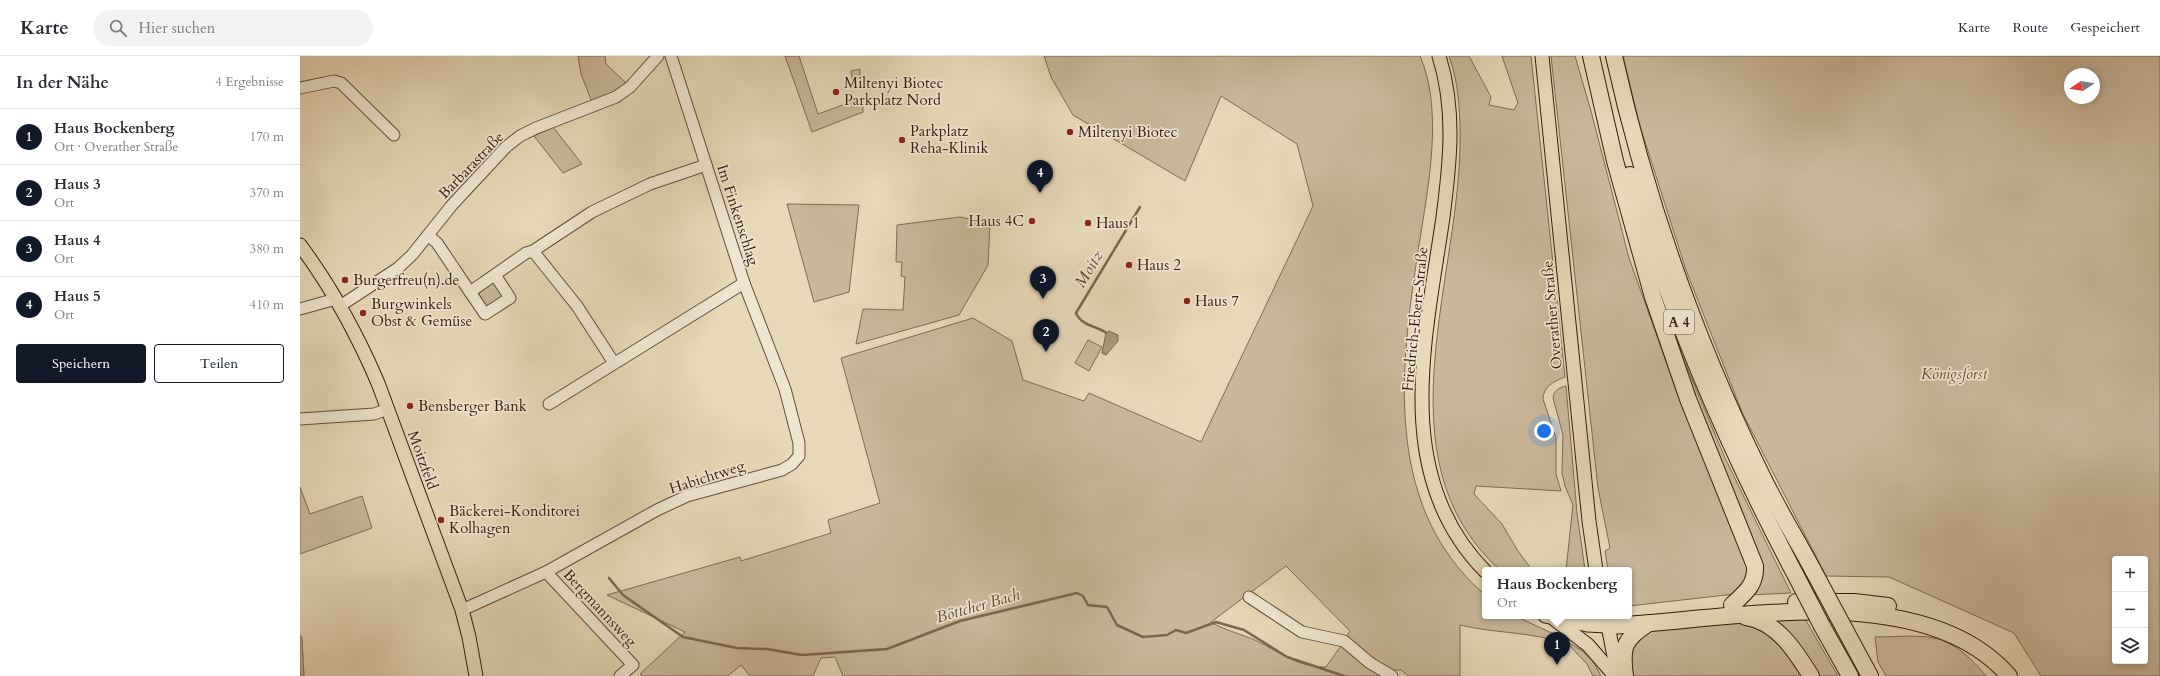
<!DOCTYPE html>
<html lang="de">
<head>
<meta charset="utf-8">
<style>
  :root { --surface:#fff; --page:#f2f2f3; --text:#2b2b33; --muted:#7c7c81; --line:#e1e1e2; --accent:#111827 }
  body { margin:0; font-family:Cardo,serif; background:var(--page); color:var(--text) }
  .controls { position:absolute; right:12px; bottom:12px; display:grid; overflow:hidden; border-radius:4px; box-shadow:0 2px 6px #0003 }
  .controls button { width:36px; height:36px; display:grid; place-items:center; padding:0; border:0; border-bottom:1px solid var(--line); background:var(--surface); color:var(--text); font:20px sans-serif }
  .compass { position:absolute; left:1764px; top:12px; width:36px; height:36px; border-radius:50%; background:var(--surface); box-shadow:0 2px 6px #0003; rotate:258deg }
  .you { position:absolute; left:1244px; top:375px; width:14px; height:14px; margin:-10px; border:3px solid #fff; border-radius:50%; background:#1a73e8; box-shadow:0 0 0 6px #1a73e833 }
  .badge { display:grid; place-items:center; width:26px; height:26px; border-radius:50%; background:var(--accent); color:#fff; font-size:13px; font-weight:700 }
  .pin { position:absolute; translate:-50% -33px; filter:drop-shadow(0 1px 2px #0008) }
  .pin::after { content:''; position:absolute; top:21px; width:14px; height:12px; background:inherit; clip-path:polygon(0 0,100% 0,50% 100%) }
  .popup { position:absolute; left:1182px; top:511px; width:150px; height:52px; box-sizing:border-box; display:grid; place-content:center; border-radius:4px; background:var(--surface); filter:drop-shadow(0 1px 3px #0005); font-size:13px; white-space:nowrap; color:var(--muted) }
  .popup b { font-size:15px; color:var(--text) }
  .popup::after { content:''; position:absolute; left:50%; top:100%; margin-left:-8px; border:8px solid transparent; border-top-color:var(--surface) }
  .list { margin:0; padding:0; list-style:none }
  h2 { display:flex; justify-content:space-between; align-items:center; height:52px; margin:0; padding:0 16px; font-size:17px }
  h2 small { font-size:13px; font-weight:400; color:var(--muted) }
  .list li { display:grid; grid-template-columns:26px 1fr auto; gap:12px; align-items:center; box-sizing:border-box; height:56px; padding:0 16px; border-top:1px solid var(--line) }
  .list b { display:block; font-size:15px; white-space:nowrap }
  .list p { margin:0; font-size:13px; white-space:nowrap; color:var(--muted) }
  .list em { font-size:13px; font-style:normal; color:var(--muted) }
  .actions { display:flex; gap:8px; padding:12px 16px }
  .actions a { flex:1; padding:9px 0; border:1px solid var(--accent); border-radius:4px; text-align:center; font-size:14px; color:var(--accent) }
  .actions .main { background:var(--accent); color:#fff }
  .icon { flex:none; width:22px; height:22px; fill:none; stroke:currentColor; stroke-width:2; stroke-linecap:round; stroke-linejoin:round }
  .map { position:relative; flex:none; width:1860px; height:620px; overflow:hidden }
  header { display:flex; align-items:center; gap:24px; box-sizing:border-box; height:56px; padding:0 20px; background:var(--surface); border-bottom:1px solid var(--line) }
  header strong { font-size:19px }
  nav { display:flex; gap:22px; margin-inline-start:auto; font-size:14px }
  .search { width:280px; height:36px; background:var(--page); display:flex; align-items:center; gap:10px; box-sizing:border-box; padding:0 14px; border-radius:22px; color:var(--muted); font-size:15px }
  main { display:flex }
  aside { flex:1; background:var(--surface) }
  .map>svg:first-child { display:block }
  .green { fill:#c9b89c; stroke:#816854; fill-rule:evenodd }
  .water { fill:#ab977f; stroke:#7d6551 }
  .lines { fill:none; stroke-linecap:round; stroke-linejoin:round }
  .stream { stroke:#7d6551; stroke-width:2.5 }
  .minor-casing { stroke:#644938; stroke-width:13 }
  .major-casing { stroke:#39190d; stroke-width:15 }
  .highway-casing { stroke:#39190d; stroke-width:18 }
  .minor { stroke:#efe6d2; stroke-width:11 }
  .major { stroke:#e6d8b9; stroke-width:13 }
  .highway { stroke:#e6d8b9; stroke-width:16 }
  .highway-bridge-casing { stroke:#39190d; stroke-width:18; stroke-linecap:butt }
  .highway-bridge { stroke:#e6d8b9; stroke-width:16 }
  .poi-dot { fill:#8f2418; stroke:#efe6d2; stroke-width:1.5 }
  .labels { text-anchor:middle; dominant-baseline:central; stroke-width:3.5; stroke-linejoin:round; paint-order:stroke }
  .shield { fill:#efe6d2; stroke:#705648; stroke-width:1 }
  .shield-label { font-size:14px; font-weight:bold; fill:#39190d }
  .poi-label { font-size:15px; fill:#39190d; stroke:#efe6d2; text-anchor:start }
  .street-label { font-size:15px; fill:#39190d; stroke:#efe6d2 }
  .park-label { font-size:15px; font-style:italic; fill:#644938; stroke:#efe6d2 }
  .water-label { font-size:16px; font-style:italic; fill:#614535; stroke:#efe6d2 }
</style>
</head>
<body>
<header>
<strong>Karte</strong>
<div class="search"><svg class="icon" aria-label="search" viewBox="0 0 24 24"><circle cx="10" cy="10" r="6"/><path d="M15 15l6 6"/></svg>Hier suchen</div>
<nav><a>Karte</a><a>Route</a><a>Gespeichert</a></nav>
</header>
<main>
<aside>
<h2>In der Nähe<small>4 Ergebnisse</small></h2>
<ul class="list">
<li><span class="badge">1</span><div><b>Haus Bockenberg</b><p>Ort · Overather Straße</p></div><em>170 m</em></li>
<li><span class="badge">2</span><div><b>Haus 3</b><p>Ort</p></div><em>370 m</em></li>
<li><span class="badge">3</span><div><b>Haus 4</b><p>Ort</p></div><em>380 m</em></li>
<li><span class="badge">4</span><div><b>Haus 5</b><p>Ort</p></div><em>410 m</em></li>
</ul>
<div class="actions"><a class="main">Speichern</a><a>Teilen</a></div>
</aside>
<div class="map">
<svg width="1860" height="620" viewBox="0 0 1860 620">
  <rect width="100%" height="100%" fill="#e6d8b9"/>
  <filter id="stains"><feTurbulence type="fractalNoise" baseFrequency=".005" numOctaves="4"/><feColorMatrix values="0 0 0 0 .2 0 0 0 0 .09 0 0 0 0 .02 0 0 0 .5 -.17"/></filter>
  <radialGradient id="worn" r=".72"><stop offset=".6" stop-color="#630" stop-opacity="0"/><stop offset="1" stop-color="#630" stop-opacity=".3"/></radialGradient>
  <g class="green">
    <path d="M 278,0 L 305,0 L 306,8 L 326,27 L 317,35 L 292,46 L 281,18 Z"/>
    <path d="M 485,0 L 499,0 L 518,58 L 554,45 L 563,45 L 563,56 L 512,76 Z"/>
    <path d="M 744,0 L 1120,0 C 1141,48 1131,114 1123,164 C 1103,291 1075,444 1185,539 L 1185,560 L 1215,560 L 1254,578 L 1281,594 L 1293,605 L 1301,620 L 1293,620 L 1287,608 L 1269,589 C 1232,575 1197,578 1160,569 L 1160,620 L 1108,620 L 1101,614 L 1089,614 L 1045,583 L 1050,575 L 986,510 L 911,566 C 926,575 942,578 957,585 C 979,596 1000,612 1026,611 L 1043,587 L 1085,620 L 543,620 L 535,601 L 521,602 L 513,620 L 450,620 L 441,609 L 428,620 L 342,620 L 340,618 L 385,576 L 307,539 L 440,501 L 441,505 L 531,477 L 528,464 L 580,447 L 541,302 L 673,262 L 712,285 L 723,324 L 784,345 L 789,337 L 901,386 L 1013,150 L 997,88 L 921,40 L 885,125 L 773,59 L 751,21 Z"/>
    <path d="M 1149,0 L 1169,0 L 1191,41 L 1189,49 L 1214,54 L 1218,47 L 1202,0 L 1231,0 L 1265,321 C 1254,325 1243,331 1243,343 L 1256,382 L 1256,418 L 1261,435 L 1176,430 L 1174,438 L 1202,468 L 1218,495 L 1232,514 L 1200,514 C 1076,403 1163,217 1160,77 C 1160,51 1158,25 1149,0 Z"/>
    <path d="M 1251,0 L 1275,0 L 1291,55 L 1329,202 L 1383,353 L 1448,511 L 1445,527 L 1435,538 L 1329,550 L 1329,514 L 1308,514 L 1305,495 L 1310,492 L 1298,432 Z"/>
    <path d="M 1323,0 L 1860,0 L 1860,620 L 1741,620 L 1714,577 L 1589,521 L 1526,520 L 1442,356 L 1386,214 L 1340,70 ZM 1770,18 L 1794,18 L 1794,42 L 1770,42 ZM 1815,503 L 1845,503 L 1845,605 L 1815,605 Z"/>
    <path d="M 560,13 L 560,25 L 553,28 L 551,15 Z"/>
    <path d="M 253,71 L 282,108 L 263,117 L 234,80 Z"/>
    <path d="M 487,148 L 559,149 L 549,236 L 514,246 Z"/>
    <path d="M 660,161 L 690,167 L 688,209 L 659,259 L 556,288 L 563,253 L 603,254 L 605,221 L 601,220 L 602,206 L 596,206 L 597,169 Z"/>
    <path d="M 194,226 L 204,240 L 187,252 L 178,238 Z"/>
    <path d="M 788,284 L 802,291 L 789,315 L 775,307 Z"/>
    <path d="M 1376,285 L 1425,402 L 1491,537 L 1449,539 L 1454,531 L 1439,462 Z"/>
    <path d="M 1266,330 L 1277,457 L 1285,514 L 1266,514 L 1273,449 L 1265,430 L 1262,417 L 1263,379 L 1253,342 C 1254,334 1259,332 1266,330 Z"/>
    <path d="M 0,431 L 10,458 L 62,440 L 72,472 L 0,498 Z"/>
    <path d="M 1552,552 C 1619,557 1673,564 1717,620 L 1713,620 L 1691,597 Z"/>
    <path d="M 1505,563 L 1538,620 L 1514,620 L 1466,565 Z"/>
    <path d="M 1435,567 C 1468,571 1485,594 1502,620 L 1331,620 L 1330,591 L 1350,575 Z"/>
    <path d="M 0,579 L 2,582 L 4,620 L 0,620 Z"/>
    <path d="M 1575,581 C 1593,581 1611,579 1628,581 C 1652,583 1672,603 1686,620 L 1586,620 L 1578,606 Z"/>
  </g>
  <path class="water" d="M 809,275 L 818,279 L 818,285 L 806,299 L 802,297 L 806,277 Z"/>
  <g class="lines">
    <g class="stream">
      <path d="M 806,277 C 801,271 782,271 776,257 L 840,151"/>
      <path d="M 309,522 L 323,539 L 383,581 L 437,592 L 467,593 L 502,599 L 587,593 L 660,565 L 777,537 L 783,540 L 788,549 L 807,551 L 817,569 L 843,581 L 867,579 L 876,574 L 886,577 L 916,566 L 944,574 L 987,601 L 1044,620"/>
    </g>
    <g class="minor-casing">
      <g id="minor">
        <path d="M 0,32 L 34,25 L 41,27 L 94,79"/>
        <path d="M 128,179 L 137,187 L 170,236 L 226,197 L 233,195 L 277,250 L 314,307"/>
        <path d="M 233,195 L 292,156 L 350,128 L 406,109"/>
        <path d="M 170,236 L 185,258 L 210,242 L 195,219"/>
        <path d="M 40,250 L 98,212 L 112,199 L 152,149 L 206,91 L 220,80 L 236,72 L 316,41 L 330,31 L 358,0"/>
        <path d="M 0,253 L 36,243"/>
        <path d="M 249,348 L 444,227"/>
        <path d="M 0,363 L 74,358 L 88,353"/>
        <path d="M 246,516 L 333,609 L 320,620"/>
        <path d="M 949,541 L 1002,576 L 1044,585 L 1070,607 L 1092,620"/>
        <path d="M 162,554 L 246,516 L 357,454 L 387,440 L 482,414 L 492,408 L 499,400 L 499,387 L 485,333 L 444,227 L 371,0"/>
      </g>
    </g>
    <g class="major-casing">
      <g id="major">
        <path d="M 1139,0 C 1156,54 1150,107 1143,161 C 1126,280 1090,419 1185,515"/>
        <path d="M 1242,0 L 1289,465 L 1296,514"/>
        <path d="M 0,189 C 32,232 57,278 78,327 L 162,554 L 169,581 L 176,620"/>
        <path d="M 1245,560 L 1287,569 L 1308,570"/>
        <path d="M 1306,560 L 1318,620"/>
        <path d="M 1254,563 L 1288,589 L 1315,620"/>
      </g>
    </g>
    <g class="highway-casing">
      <g id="highway">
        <path d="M 1291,0 L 1315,105 L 1353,241 L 1388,343 L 1455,510 C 1456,529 1445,537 1432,549"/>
        <path d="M 1314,0 C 1346,144 1397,288 1462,420 C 1478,453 1497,484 1514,516"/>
        <path d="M 1330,119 C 1370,258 1428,391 1495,518"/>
        <path d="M 1496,546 L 1554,546 L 1588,550"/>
        <path d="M 1446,561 C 1477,565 1496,596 1511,620"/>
        <path d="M 1308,570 C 1425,565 1622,520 1709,620"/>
        <path d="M 1522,570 L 1550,620"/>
        <path d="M 1543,570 L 1570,620"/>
        <path d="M 1325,620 C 1321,591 1324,583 1349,567"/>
      </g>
    </g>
    <use href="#minor" class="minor"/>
    <use href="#major" class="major"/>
    <use href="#highway" class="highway"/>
    <g class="highway-bridge-casing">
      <g id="highway-bridge">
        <path d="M 1514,516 L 1543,570"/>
        <path d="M 1495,518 L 1522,570"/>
      </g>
    </g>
    <use href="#highway-bridge" class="highway-bridge"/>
  </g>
  <g class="poi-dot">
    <circle cx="536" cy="36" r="4"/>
    <circle cx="770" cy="76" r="4"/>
    <circle cx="602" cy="84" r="4"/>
    <circle cx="732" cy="165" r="4"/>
    <circle cx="788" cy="167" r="4"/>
    <circle cx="829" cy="209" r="4"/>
    <circle cx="45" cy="224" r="4"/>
    <circle cx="887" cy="245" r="4"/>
    <circle cx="63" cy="257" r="4"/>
    <circle cx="110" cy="350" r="4"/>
    <circle cx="141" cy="464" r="4"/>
  </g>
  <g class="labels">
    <rect class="shield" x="1364" y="254" width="30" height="24" rx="3"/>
    <g class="shield-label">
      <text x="1379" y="266">A 4</text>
    </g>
    <g class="poi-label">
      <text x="544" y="27">Miltenyi Biotec<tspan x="544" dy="17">Parkplatz Nord</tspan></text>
      <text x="610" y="75">Parkplatz<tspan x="610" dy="17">Reha-Klinik</tspan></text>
      <text x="778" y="76">Miltenyi Biotec</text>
      <text x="724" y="165" text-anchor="end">Haus 4C</text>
      <text x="796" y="167">Haus 1</text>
      <text x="837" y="209">Haus 2</text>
      <text x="53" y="224">Burgerfreu(n).de</text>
      <text x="895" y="245">Haus 7</text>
      <text x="71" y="248">Burgwinkels<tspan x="71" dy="17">Obst &amp; Gemüse</tspan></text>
      <text x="118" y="350">Bensberger Bank</text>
      <text x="149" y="455">Bäckerei-Konditorei<tspan x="149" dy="17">Kolhagen</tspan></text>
    </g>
    <g class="street-label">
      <text transform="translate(171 109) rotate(-46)">Barbarastraße</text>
      <text transform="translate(438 159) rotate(72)">Im Finkenschlag</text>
      <text transform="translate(1252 259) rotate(-95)">Overather Straße</text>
      <text transform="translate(1115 263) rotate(-84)">Friedrich-Ebert-Straße</text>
      <text transform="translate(123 404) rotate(70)">Moitzfeld</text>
      <text transform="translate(407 421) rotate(-18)">Habichtweg</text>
      <text transform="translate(300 552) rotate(47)">Bergmannsweg</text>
    </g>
    <g class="park-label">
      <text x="1654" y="318">Königsforst</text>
    </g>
    <g class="water-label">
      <text transform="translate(789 213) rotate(-59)">Moitz</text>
      <text transform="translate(678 550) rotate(-16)">Böttcher Bach</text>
    </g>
  </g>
  <rect width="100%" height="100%" filter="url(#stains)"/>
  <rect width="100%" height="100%" fill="url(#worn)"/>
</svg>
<div class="controls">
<button>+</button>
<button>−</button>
<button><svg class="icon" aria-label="layers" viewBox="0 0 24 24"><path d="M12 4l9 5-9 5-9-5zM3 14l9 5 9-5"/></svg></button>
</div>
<svg class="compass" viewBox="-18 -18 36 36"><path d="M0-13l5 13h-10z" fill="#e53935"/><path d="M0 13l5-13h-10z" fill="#7c7c81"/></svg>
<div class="you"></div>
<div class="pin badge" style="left:1257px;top:609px">1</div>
<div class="popup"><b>Haus Bockenberg</b>Ort</div>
<div class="pin badge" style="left:746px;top:296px">2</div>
<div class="pin badge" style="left:743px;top:243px">3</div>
<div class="pin badge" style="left:740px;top:137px">4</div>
</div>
</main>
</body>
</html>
